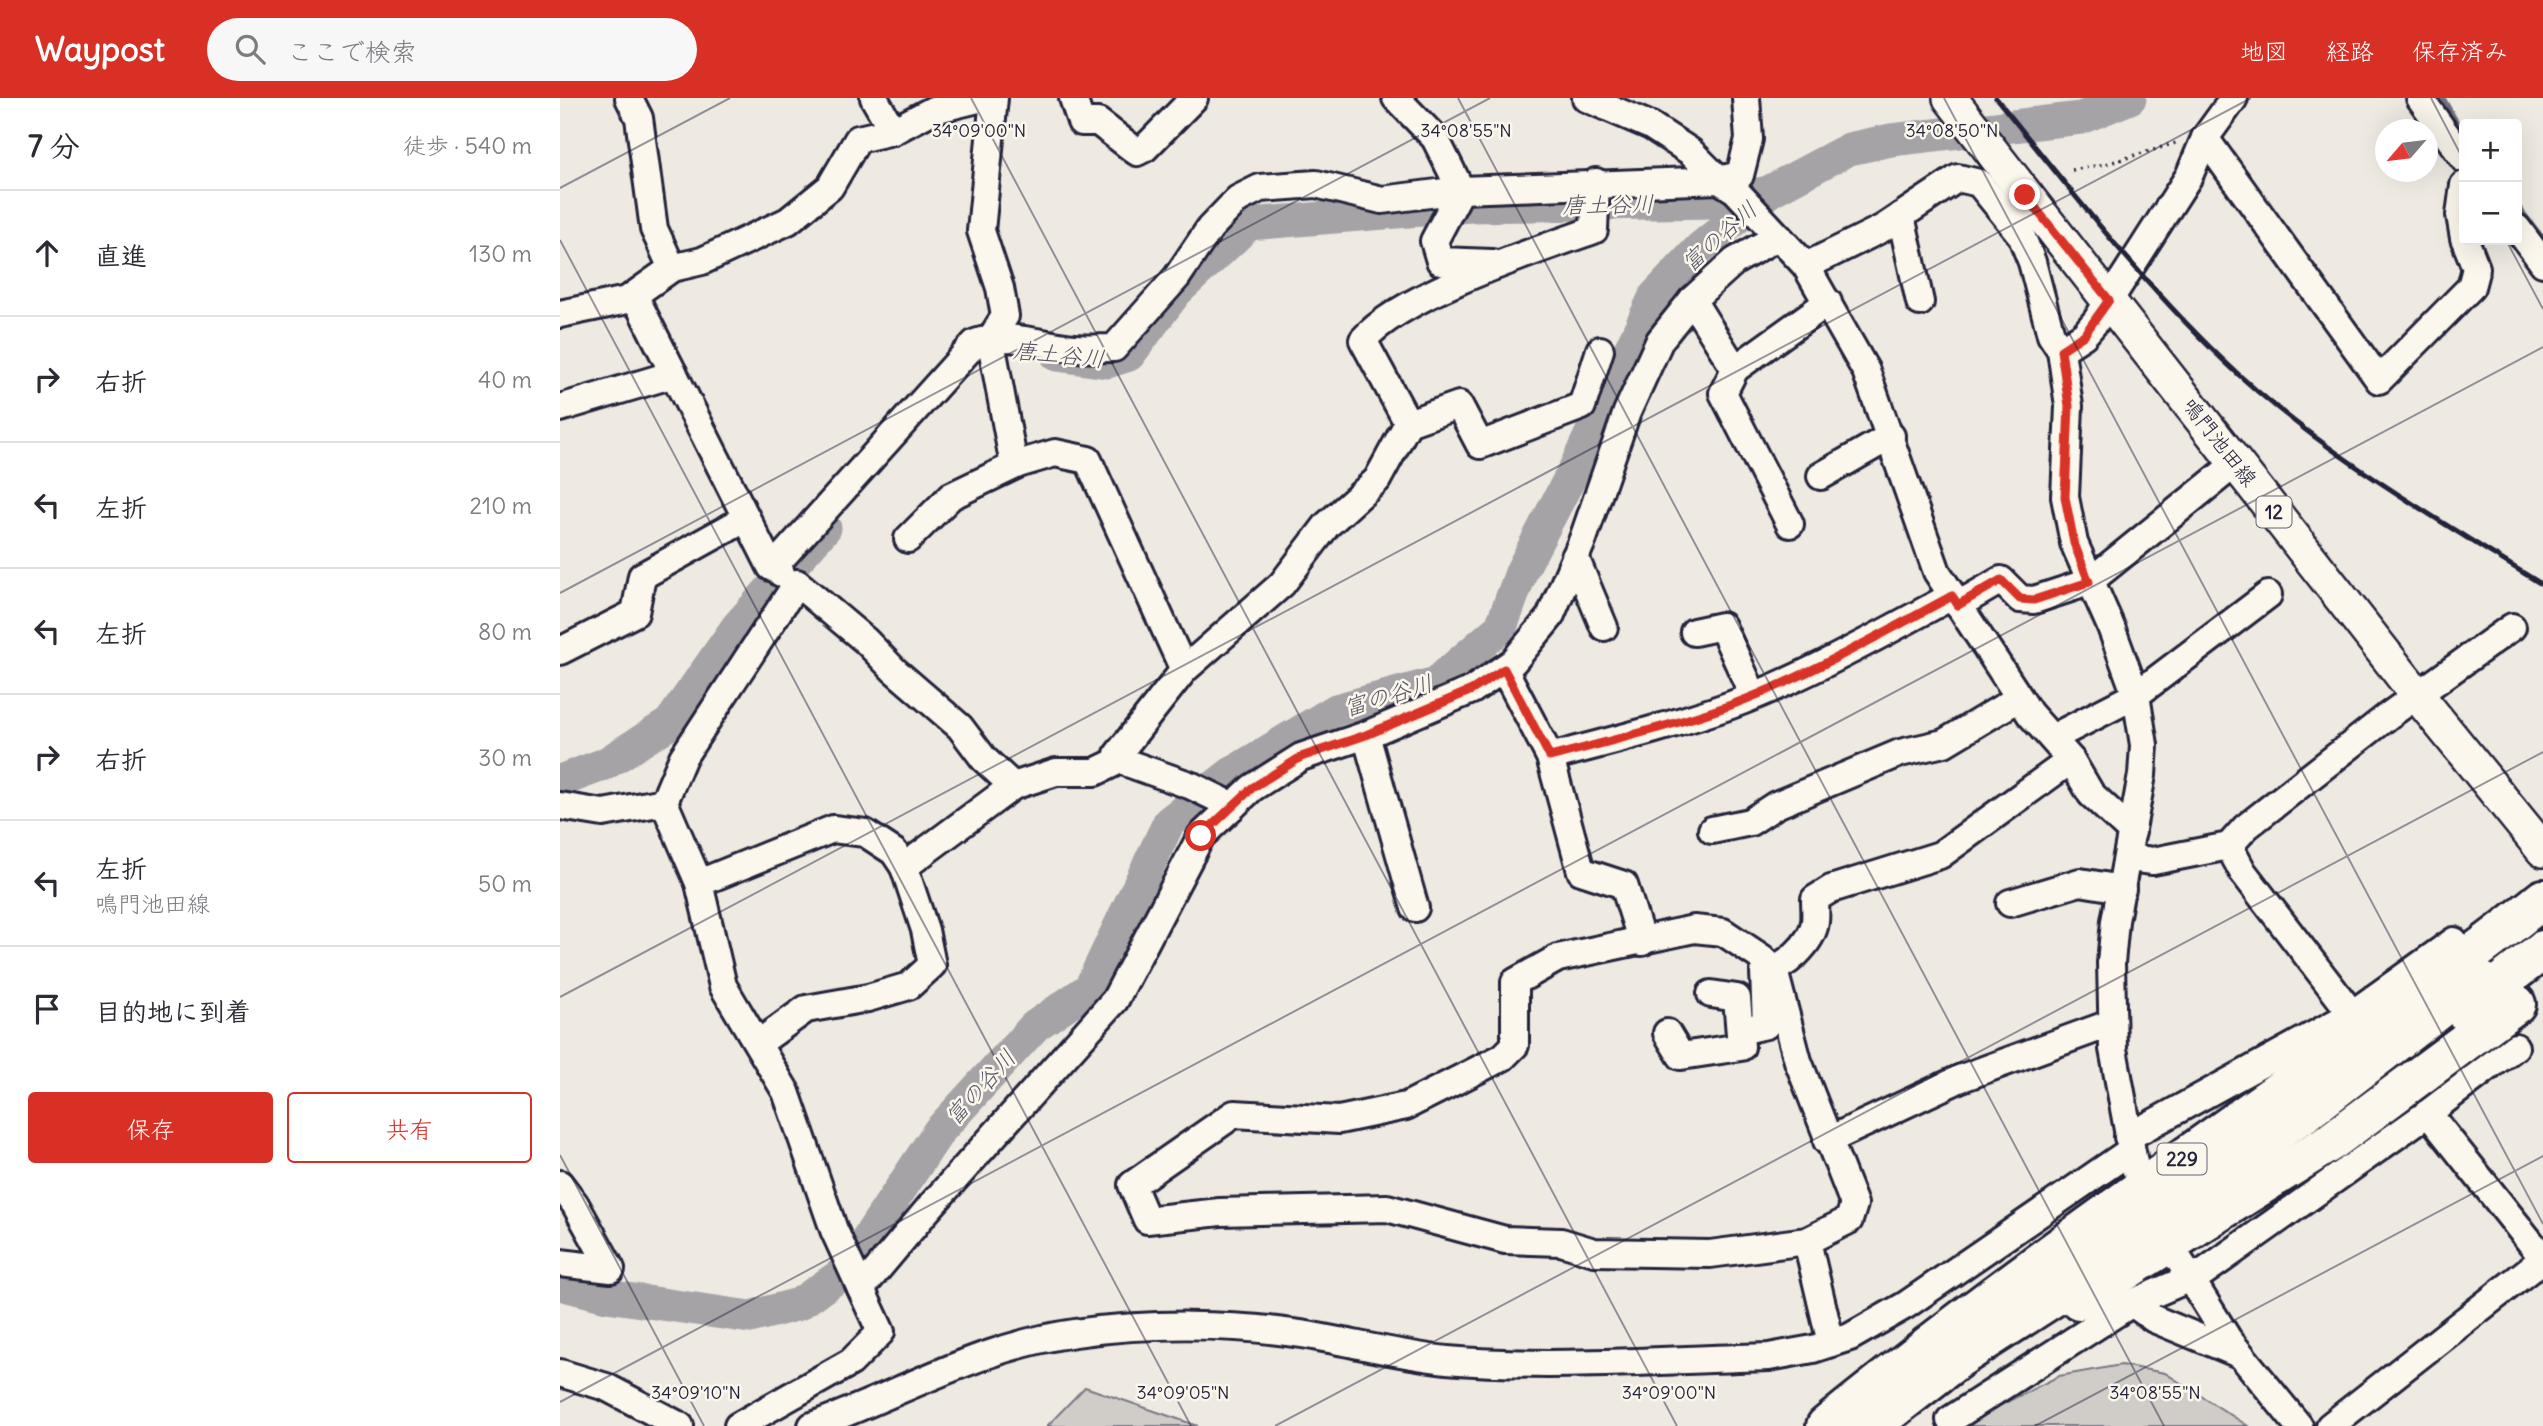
<!DOCTYPE html>
<html lang="ja">
<head>
<meta charset="utf-8">
<style>
  :root { --surface:#fff; --page:#f7f7f7; --text:#2b2b33; --muted:#7c7c81; --line:#e1e1e2; --accent:#d93025 }
  body { margin:0; font-family:Delius,"Klee One",sans-serif; background:var(--page); color:var(--text) }
  .controls { position:absolute; right:21px; top:21px; display:grid; overflow:hidden; border-radius:7px; box-shadow:0 7px 28px #0002 }
  .controls button { width:63px; height:63px; display:grid; place-items:center; padding:0; border:0; border-bottom:2px solid var(--line); background:var(--surface); color:var(--text); font:35px sans-serif }
  .compass { position:absolute; left:1815px; top:21px; width:63px; height:63px; border-radius:50%; background:var(--surface); box-shadow:0 7px 28px #0002; rotate:242deg }
  .stop { position:absolute; width:21px; height:21px; margin:-16px; border:5px solid #d93025; border-radius:50%; background:#fff }
  .stop.end { background:#d93025; border-color:#fff; box-shadow:0 2px 7px #0008 }
  .list { margin:0; padding:0; list-style:none }
  h2 { display:flex; justify-content:space-between; align-items:center; height:91px; margin:0; padding:0 28px; font-size:30px }
  h2 small { font-size:23px; font-weight:400; color:var(--muted) }
  .list li { display:grid; grid-template-columns:46px 1fr auto; gap:21px; align-items:center; box-sizing:border-box; height:126px; padding:0 28px; border-top:2px solid var(--line) }
  .list b { display:block; font-size:26px; white-space:nowrap }
  .list p { margin:0; font-size:23px; white-space:nowrap; color:var(--muted) }
  .list em { font-size:23px; font-style:normal; color:var(--muted) }
  .actions { display:flex; gap:14px; padding:21px 28px }
  .actions a { flex:1; padding:16px 0; border:2px solid var(--accent); border-radius:7px; text-align:center; font-size:24px; color:var(--accent) }
  .actions .main { background:var(--accent); color:#fff }
  .icon { flex:none; width:38px; height:38px; fill:none; stroke:currentColor; stroke-width:2; stroke-linecap:round; stroke-linejoin:round }
  .map { position:relative; flex:none; width:1983px; height:1328px; overflow:hidden }
  header { display:flex; align-items:center; gap:42px; box-sizing:border-box; height:98px; padding:0 35px; background:var(--accent); color:#fff }
  header strong { font-size:33px }
  nav { display:flex; gap:38px; margin-inline-start:auto; font-size:24px }
  .search { width:490px; height:63px; background:var(--page); display:flex; align-items:center; gap:18px; box-sizing:border-box; padding:0 24px; border-radius:38px; color:var(--muted); font-size:26px }
  main { display:flex }
  aside { flex:1; background:var(--surface) }
  .map>svg:first-child { display:block }
  .green { fill:#d0cdc9; stroke:#797882; stroke-width:2 }
  .lines { fill:none; stroke-linecap:round; stroke-linejoin:round }
  .stream { stroke:#716f7c; stroke-width:5 }
  .river { stroke:#a6a3a7; stroke-width:33 }
  .minor-casing { stroke:#22223b; stroke-width:32 }
  .major-casing { stroke:#22223b; stroke-width:38 }
  .highway-casing { stroke:#22223b; stroke-width:44 }
  .path { stroke:#22223b; stroke-width:3.5; stroke-dasharray:2 5; stroke-linecap:butt }
  .minor { stroke:#fbf7ec; stroke-width:26 }
  .major { stroke:#fbf7ec; stroke-width:33 }
  .highway { stroke:#fbf7ec; stroke-width:38 }
  .rail { stroke:#22223b; stroke-width:5 }
  .route { stroke:#d93025; stroke-width:9 }
  .ticks { fill:none; stroke:#22223b; stroke-width:2; stroke-opacity:0.45 }
  .labels { text-anchor:middle; dominant-baseline:central; stroke-width:5; stroke-linejoin:round; paint-order:stroke }
  .shield { fill:#fbf7ec; stroke:#636270; stroke-width:2 }
  .shield-label { font-size:19px; font-weight:bold; fill:#22223b }
  .street-label { font-size:21px; fill:#22223b; stroke:#fbf7ec }
  .water-label { font-size:23px; font-style:italic; fill:#575666; stroke:#fbf7ec }
  .ticks-label { font-size:18px; text-anchor:middle; fill:#22223b; stroke:#fbf7ec; stroke-width:5; stroke-linejoin:round; paint-order:stroke }
</style>
</head>
<body>
<header>
<strong>Waypost</strong>
<div class="search"><svg class="icon" aria-label="search" viewBox="0 0 24 24"><circle cx="10" cy="10" r="6"/><path d="M15 15l6 6"/></svg>ここで検索</div>
<nav><a>地図</a><a>経路</a><a>保存済み</a></nav>
</header>
<main>
<aside>
<h2>7 分<small>徒歩 · 540 m</small></h2>
<ul class="list">
<li><svg class="icon" aria-label="ahead" viewBox="0 0 24 24"><path d="M12 20V5M6 11l6-6 6 6"/></svg><div><b>直進</b></div><em>130 m</em></li>
<li><svg class="icon" aria-label="right" viewBox="0 0 24 24"><path d="M7 20v-9h11M14 6l5 5-5 5"/></svg><div><b>右折</b></div><em>40 m</em></li>
<li><svg class="icon" aria-label="left" viewBox="0 0 24 24"><path d="M17 20v-9H6M10 6l-5 5 5 5"/></svg><div><b>左折</b></div><em>210 m</em></li>
<li><svg class="icon" aria-label="left" viewBox="0 0 24 24"><path d="M17 20v-9H6M10 6l-5 5 5 5"/></svg><div><b>左折</b></div><em>80 m</em></li>
<li><svg class="icon" aria-label="right" viewBox="0 0 24 24"><path d="M7 20v-9h11M14 6l5 5-5 5"/></svg><div><b>右折</b></div><em>30 m</em></li>
<li><svg class="icon" aria-label="left" viewBox="0 0 24 24"><path d="M17 20v-9H6M10 6l-5 5 5 5"/></svg><div><b>左折</b><p>鳴門池田線</p></div><em>50 m</em></li>
<li><svg class="icon" aria-label="arrive" viewBox="0 0 24 24"><path d="M6 21V4h12l-3 4 3 4H6"/></svg><div><b>目的地に到着</b></div></li>
</ul>
<div class="actions"><a class="main">保存</a><a>共有</a></div>
</aside>
<div class="map">
<svg width="1983" height="1328" viewBox="0 0 1983 1328">
  <rect width="100%" height="100%" fill="#eeeae2"/>
  <filter id="ink" filterUnits="userSpaceOnUse"><feTurbulence type="fractalNoise" baseFrequency=".0143" numOctaves="2"/><feDisplacementMap in="SourceGraphic" scale="14" xChannelSelector="R" yChannelSelector="G"/><feConvolveMatrix kernelMatrix="1 2 1 2 8 2 1 2 1" color-interpolation-filters="sRGB"/></filter>
  <g filter="url(#ink)">
    <g class="green">
      <path d="M 1561,1267 L 1605,1275 L 1688,1328 L 1399,1328 L 1499,1278 Z"/>
      <path d="M 525,1289 L 638,1328 L 487,1328 Z"/>
    </g>
    <g class="lines">
      <g class="stream">
        <path d="M 1883,0 L 1904,37"/>
        <path d="M 1957,107 L 1983,140"/>
      </g>
      <g class="river">
        <path d="M 497,257 L 547,264 L 569,257 L 616,194 L 689,126 L 911,108 L 1158,104 L 1204,95"/>
        <path d="M 0,683 L 45,666 L 110,625 L 177,529 L 265,430"/>
        <path d="M 0,1186 L 47,1198 L 190,1219 L 239,1206 L 286,1173 L 379,1033 L 475,928 L 530,890 L 609,724 L 672,675 L 776,612 L 876,585 L 941,529 L 962,472 L 1016,368 L 1095,198 L 1140,150 L 1210,93 L 1289,51 L 1331,42 L 1521,20 L 1570,0"/>
      </g>
      <g class="minor-casing">
        <g id="minor">
          <path d="M 69,0 L 79,20 L 94,131 L 112,170"/>
          <path d="M 314,0 L 333,33"/>
          <path d="M 434,0 L 421,133 L 440,190 L 445,218 L 432,239 L 432,249 L 453,362 L 458,366 L 495,355 L 528,362 L 624,572"/>
          <path d="M 513,0 L 521,24 L 538,24 L 577,54 L 585,50 L 634,0"/>
          <path d="M 836,0 L 875,40 L 901,92"/>
          <path d="M 1026,0 L 1091,28 L 1131,54 L 1159,82 L 1175,92 L 1246,168 L 1306,273 L 1377,474 L 1470,616 L 1511,662 L 1531,696 L 1572,734"/>
          <path d="M 1860,0 L 1904,61"/>
          <path d="M 1645,40 L 1819,282 L 1911,189 L 1916,170 L 1905,142"/>
          <path d="M 1904,87 L 1900,117 L 1904,140"/>
          <path d="M 901,92 L 874,143 L 880,163 L 932,165"/>
          <path d="M 1341,118 L 1360,204"/>
          <path d="M 1957,130 L 1983,165"/>
          <path d="M 1246,168 L 1323,130 L 1398,80 L 1419,85 L 1461,137 L 1472,164 L 1491,237 L 1501,252"/>
          <path d="M 74,197 L 211,469 L 216,466 L 221,475"/>
          <path d="M 1132,202 L 1175,271"/>
          <path d="M 0,216 L 67,202 L 112,170 L 142,163 L 228,123 L 270,89 L 298,41 L 333,33 L 373,12 L 422,0"/>
          <path d="M 0,310 L 114,276"/>
          <path d="M 848,325 L 899,307 L 920,347 L 1022,308 L 1040,252"/>
          <path d="M 1261,378 L 1331,338"/>
          <path d="M 1230,426 L 1163,295 L 1175,271 L 1268,204"/>
          <path d="M 348,441 L 391,398 L 458,366"/>
          <path d="M 1015,459 L 1044,529"/>
          <path d="M 216,466 L 415,245 C 449,233 480,247 514,250 C 527,251 541,250 554,250 L 617,179 L 650,130 L 678,101 L 700,90 L 756,86 L 822,102 L 901,92 L 1159,82 L 1180,77 L 1189,41 L 1186,0"/>
          <path d="M 1398,507 L 1441,482 L 1460,501 L 1474,502 L 1529,484 L 1676,365"/>
          <path d="M 1134,534 L 1162,528 L 1193,597"/>
          <path d="M 0,553 L 75,515 L 82,478 L 185,421"/>
          <path d="M 944,571 L 990,659 L 1021,773 L 1064,787 L 1082,844"/>
          <path d="M 806,637 L 855,810"/>
          <path d="M 1492,640 L 1576,597 L 1708,497"/>
          <path d="M 990,659 C 1051,643 1112,628 1171,607 C 1244,580 1323,535 1392,498"/>
          <path d="M 104,704 L 139,785 L 163,888 L 226,994 L 274,1132 L 301,1191"/>
          <path d="M 0,708 L 43,715 L 104,704 L 123,659 L 237,485 L 306,543 L 334,572 L 400,629 L 424,661 L 453,688 L 496,674 L 535,674 L 564,660"/>
          <path d="M 673,708 L 632,688 L 570,666 L 558,656 L 624,572 L 722,486 L 767,427 L 817,382 L 848,325 L 803,242 C 842,196 975,153 1034,132 L 1036,84"/>
          <path d="M 1152,732 L 1190,724 L 1216,707 L 1340,655 L 1384,645 L 1459,600"/>
          <path d="M 1669,748 L 1683,774 L 1792,916"/>
          <path d="M 1568,760 L 1593,763 L 1669,748 L 1686,729 L 1828,618 L 1952,529"/>
          <path d="M 139,785 L 273,731 L 305,735 L 334,754 L 344,769 L 453,688"/>
          <path d="M 1450,805 L 1520,784 L 1562,791"/>
          <path d="M 1134,831 L 1163,834 L 1202,860 L 1214,872 L 1238,963 L 1294,1106 L 1289,1122 L 1247,1143 L 1150,1156 L 1034,1154 L 1001,1144 L 945,1142 L 827,1110 L 660,1114 L 587,1122 L 572,1087 L 674,1016 L 779,1022 L 846,1008 L 943,959 L 955,947 L 955,884 L 998,860 Z"/>
          <path d="M 1180,933 L 1206,927 L 1204,873 C 1225,871 1252,845 1255,824 C 1256,817 1255,808 1255,801 L 1271,791 L 1380,757 L 1511,662"/>
          <path d="M 1107,935 L 1121,958 L 1181,949 L 1177,900 L 1151,896"/>
          <path d="M 199,945 L 246,911 L 308,900 L 349,888 L 372,867 L 365,832 L 344,769"/>
          <path d="M 1868,1015 L 1983,1160"/>
          <path d="M 1568,1039 L 1792,916 L 1894,843"/>
          <path d="M 1267,1043 L 1399,981 L 1552,925"/>
          <path d="M 1575,1070 L 1553,951 L 1551,865 L 1555,823 L 1582,677 L 1584,647 L 1576,597 L 1551,529 L 1514,445 L 1505,399 L 1509,308 L 1501,252 L 1524,237 L 1536,223 L 1629,78 L 1645,40 L 1674,0"/>
          <path d="M 0,1086 L 15,1106 L 51,1171 L 0,1165"/>
          <path d="M 1247,1143 L 1271,1245"/>
          <path d="M 1618,1160 L 1668,1241 L 1739,1328"/>
          <path d="M 1572,1205 L 1644,1174 L 1868,1015 L 1955,949"/>
          <path d="M 0,1275 L 46,1289 L 120,1328"/>
          <path d="M 1390,1322 L 1572,1205 L 1594,1221 L 1681,1257"/>
          <path d="M 178,1328 L 291,1264 L 321,1234 L 301,1191 L 369,1110 L 555,902 L 641,738 L 692,690 L 741,659 L 806,637 L 912,592 L 953,564 L 990,519 L 1023,441 L 1067,314 L 1100,242 L 1132,202 L 1175,163 L 1217,139"/>
          <path d="M 252,1328 C 340,1296 420,1248 515,1235 C 588,1225 668,1225 741,1236 C 790,1244 838,1257 887,1262 C 989,1271 1106,1262 1209,1259 L 1253,1251 L 1290,1239 L 1346,1207 L 1570,1053"/>
          <path d="M 1770,1328 L 1983,1161"/>
        </g>
      </g>
      <g class="major-casing">
        <path id="major" d="M 1390,0 L 1858,598 L 1983,752"/>
      </g>
      <g class="highway-casing">
        <g id="highway">
          <path d="M 1904,913 L 1983,852"/>
          <path d="M 1505,1174 L 1746,1014 L 1918,881"/>
          <path d="M 1519,1202 L 1772,1043 L 1956,906"/>
          <path d="M 1266,1328 C 1410,1211 1561,1104 1713,997 C 1803,933 1897,871 1983,801"/>
          <path d="M 1311,1328 L 1399,1260 L 1537,1171"/>
        </g>
      </g>
      <path class="path" d="M 1512,72 L 1546,66 L 1619,44"/>
      <use href="#minor" class="minor"/>
      <use href="#major" class="major"/>
      <use href="#highway" class="highway"/>
      <path class="rail" d="M 1436,0 C 1508,89 1579,181 1662,261 C 1756,352 1873,418 1983,487"/>
    </g>
  </g>
  <g class="lines" filter="url(#ink)">
    <path class="route" d="M 641,738 L 692,690 L 741,659 L 806,637 L 912,592 L 944,571 L 990,659 C 1050,643 1112,628 1171,607 C 1244,580 1323,535 1392,498 L 1398,507 L 1441,482 L 1460,501 L 1474,502 L 1529,484 L 1514,445 L 1505,399 L 1509,308 L 1501,252 L 1524,237 L 1549,202 L 1465,97"/>
  </g>
  <path class="ticks" d="M 411,0 L 1117,1328M 898,0 L 1604,1328M 1384,0 L 1983,1126M 1871,0 L 1904,63M 0,90 L 170,0M 0,142 L 631,1328M 1946,142 L 1983,211M 0,495 L 930,0M 0,899 L 1691,0M 0,1057 L 144,1328M 0,1304 L 1983,249M 715,1328 L 1983,654M 1475,1328 L 1983,1058"/>
  <g class="labels">
    <g class="shield">
      <rect x="1696.5" y="398.5" width="35" height="31" rx="5"/>
      <rect x="1597.5" y="1045.5" width="49" height="31" rx="5"/>
    </g>
    <g class="shield-label">
      <text x="1714" y="414">12</text>
      <text x="1622" y="1061">229</text>
    </g>
    <g class="street-label">
      <text transform="translate(1660 344) rotate(52)">鳴門池田線</text>
    </g>
    <g class="water-label">
      <text transform="translate(1048 106) rotate(-1)">唐土谷川</text>
      <text transform="translate(1159 138) rotate(-42)">富の谷川</text>
      <text transform="translate(499 256) rotate(6)">唐土谷川</text>
      <text transform="translate(828 597) rotate(-17)">富の谷川</text>
      <text transform="translate(420 989) rotate(-48)">富の谷川</text>
    </g>
  </g>
  <g class="ticks-label">
    <text x="419" y="39">34°09'00"N</text>
    <text x="906" y="39">34°08'55"N</text>
    <text x="1392" y="39">34°08'50"N</text>
    <text x="136" y="1301">34°09'10"N</text>
    <text x="623" y="1301">34°09'05"N</text>
    <text x="1109" y="1301">34°09'00"N</text>
    <text x="1595" y="1301">34°08'55"N</text>
  </g>
</svg>
<div class="controls">
<button>+</button>
<button>−</button>
</div>
<svg class="compass" viewBox="-18 -18 36 36"><path d="M0-13l5 13h-10z" fill="#e53935"/><path d="M0 13l5-13h-10z" fill="#7c7c81"/></svg>
<div class="stop" style="left:641px;top:738px"></div>
<div class="stop end" style="left:1465px;top:97px"></div>
</div>
</main>
</body>
</html>
